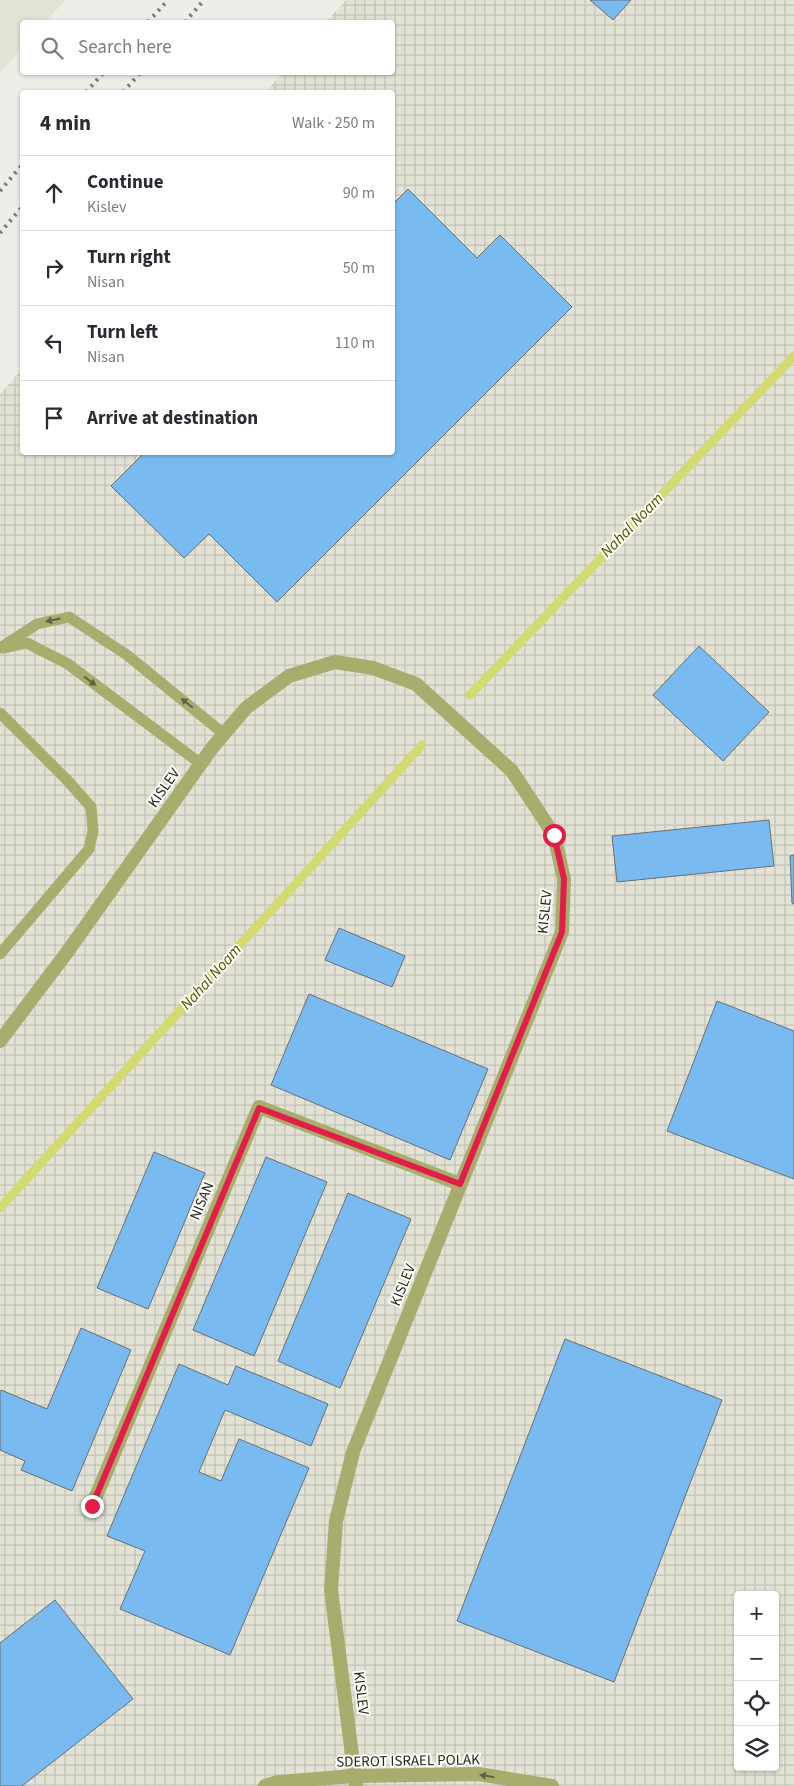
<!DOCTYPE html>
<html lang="en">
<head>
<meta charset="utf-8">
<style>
  :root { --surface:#fff; --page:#f7f7f7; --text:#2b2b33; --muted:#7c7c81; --line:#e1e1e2 }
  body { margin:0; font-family:"Source Sans 3",sans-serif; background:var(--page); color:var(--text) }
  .controls { position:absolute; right:15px; bottom:15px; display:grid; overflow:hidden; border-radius:5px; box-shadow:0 1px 4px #0004 }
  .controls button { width:45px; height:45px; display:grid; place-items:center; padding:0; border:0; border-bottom:1px solid var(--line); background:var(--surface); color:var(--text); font:25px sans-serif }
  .stop { position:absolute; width:15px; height:15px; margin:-11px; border:4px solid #e11d48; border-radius:50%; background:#fff }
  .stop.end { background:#e11d48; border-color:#fff; box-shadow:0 1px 5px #0008 }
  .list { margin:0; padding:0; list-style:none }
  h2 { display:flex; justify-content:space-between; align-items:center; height:65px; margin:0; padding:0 20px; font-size:21px }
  h2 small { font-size:16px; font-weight:400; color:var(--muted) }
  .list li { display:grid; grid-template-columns:32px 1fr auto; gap:15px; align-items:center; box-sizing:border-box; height:75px; padding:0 20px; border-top:1px solid var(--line) }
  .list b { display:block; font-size:19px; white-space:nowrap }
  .list p { margin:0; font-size:16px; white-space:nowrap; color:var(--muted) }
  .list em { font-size:16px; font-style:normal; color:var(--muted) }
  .icon { flex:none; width:28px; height:28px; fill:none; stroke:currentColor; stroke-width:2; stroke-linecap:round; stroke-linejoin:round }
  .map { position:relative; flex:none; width:794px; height:1786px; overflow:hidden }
  .search { position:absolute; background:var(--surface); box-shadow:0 1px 4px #0004; left:20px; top:20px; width:375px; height:55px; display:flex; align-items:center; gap:12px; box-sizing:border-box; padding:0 18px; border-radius:5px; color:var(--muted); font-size:19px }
  .panel { position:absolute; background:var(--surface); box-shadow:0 1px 4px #0004; left:20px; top:90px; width:375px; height:365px; border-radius:5px }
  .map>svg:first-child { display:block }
  .built { fill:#e2e3d5 }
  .industrial { fill:url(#industrial-grid); fill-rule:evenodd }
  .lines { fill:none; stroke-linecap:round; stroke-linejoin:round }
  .stream { stroke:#d4da72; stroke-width:9 }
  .building { fill:#79bbf1; stroke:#696e72 }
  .service { stroke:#a8ac6d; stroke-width:11 }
  .minor { stroke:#a8ac6d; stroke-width:14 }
  .tertiary { stroke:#a8ac6d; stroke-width:14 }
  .rail { stroke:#7b7c77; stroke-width:4; stroke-dasharray:2.5 5; stroke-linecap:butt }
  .oneway { fill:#616345 }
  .route { stroke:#e11d48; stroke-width:6 }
  .labels { text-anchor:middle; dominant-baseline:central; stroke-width:4; stroke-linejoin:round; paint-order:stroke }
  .street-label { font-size:15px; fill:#272825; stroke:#fbfcf4 }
  .water-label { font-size:16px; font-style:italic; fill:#515400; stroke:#fbfcf4 }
</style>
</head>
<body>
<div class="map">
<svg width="794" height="1786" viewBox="0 0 794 1786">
  <defs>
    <pattern id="industrial-grid" width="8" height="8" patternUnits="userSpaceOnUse" patternTransform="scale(1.25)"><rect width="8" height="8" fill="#e2e3d5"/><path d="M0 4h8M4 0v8" fill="none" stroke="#c2c3b7"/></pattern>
  </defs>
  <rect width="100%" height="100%" fill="#edeee7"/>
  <path class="built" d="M 0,0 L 66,0 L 45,22 L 22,22 L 22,48 L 0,73 Z"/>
  <path class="industrial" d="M 346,0 L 794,0 L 794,1786 L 0,1786 L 0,394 L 22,369 L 22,452 L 392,452 L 392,92 L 265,92 L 283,73 L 392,72 L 392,22 L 326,22 ZM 738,1595 L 775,1595 L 775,1767 L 738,1767 Z"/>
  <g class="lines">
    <g class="stream">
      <path d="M 470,695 L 794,356"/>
      <path d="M 0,1208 L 422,745"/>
    </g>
  </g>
  <g class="building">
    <path d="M 590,0 L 631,0 L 613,20 Z"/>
    <path d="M 408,189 L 477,258 L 500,235 L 572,307 L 277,602 L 209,534 L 184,558 L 111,486 L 145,452 L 392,452 L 392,205 Z"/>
    <path d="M 699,646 L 769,712 L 723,761 L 653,695 Z"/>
    <path d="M 769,820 L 774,866 L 617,882 L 612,836 Z"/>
    <path d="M 794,855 L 794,904 L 792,903 L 790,856 Z"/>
    <path d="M 339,928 L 405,956 L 392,987 L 325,960 Z"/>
    <path d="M 309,994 L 488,1069 L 450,1160 L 271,1085 Z"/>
    <path d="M 717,1001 L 794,1031 L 794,1179 L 667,1131 Z"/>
    <path d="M 154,1152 L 205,1173 L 148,1309 L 97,1288 Z"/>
    <path d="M 266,1157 L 327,1182 L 254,1356 L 193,1330 Z"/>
    <path d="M 348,1193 L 411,1219 L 340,1388 L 278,1361 Z"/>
    <path d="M 81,1328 L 131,1350 L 72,1491 L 21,1470 L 25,1461 L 0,1450 L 0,1392 L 1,1390 L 47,1409 Z"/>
    <path d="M 565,1339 L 722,1400 L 614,1682 L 457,1621 Z"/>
    <path d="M 179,1364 L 228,1385 L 236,1366 L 328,1404 L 311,1446 L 225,1410 L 199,1472 L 221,1481 L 239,1439 L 309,1468 L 230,1655 L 120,1609 L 145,1551 L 107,1536 Z"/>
    <path d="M 55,1600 L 133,1699 L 22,1786 L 0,1786 L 0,1643 Z"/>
  </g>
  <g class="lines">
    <g class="service">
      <path d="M 0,648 L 37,624 L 69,617 L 127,655 L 224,734"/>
      <path d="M 4,648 L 27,643 L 68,664 L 201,764"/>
      <path d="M 0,713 L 68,781 L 91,807 L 93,831 L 89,849 L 0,954"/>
    </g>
    <g class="minor">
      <path d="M 0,1041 L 68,951 L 212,748 L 246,708 L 289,676 L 335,662 L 373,668 L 416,684 L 512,771 L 554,835 L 564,879 L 562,932 L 353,1452 L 336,1521 L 331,1590 L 356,1786"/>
      <path d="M 92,1506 L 259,1107 L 460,1184"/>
    </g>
    <path class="tertiary" d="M 265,1786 L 278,1782 L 354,1776 L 478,1774 L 552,1786"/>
    <g class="rail">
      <path d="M 148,22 L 168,0"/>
      <path d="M 185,22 L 204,0"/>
      <path d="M 86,92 L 104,72"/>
      <path d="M 123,92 L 141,72"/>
      <path d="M 0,191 L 22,165"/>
      <path d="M 0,233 L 22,207"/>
    </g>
  </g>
  <defs><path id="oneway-solid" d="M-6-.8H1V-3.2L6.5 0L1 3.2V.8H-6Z" transform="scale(1.25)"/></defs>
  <g class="oneway">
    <use href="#oneway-solid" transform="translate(53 620) rotate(168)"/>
    <use href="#oneway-solid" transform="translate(90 681) rotate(37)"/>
    <use href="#oneway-solid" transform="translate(187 703) rotate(-141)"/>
    <use href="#oneway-solid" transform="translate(487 1776) rotate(-171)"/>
  </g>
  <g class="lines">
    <path class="route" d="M 92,1506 L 259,1108 L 460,1184 L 562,932 L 564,879 L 554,835"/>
  </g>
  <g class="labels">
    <g class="street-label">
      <text transform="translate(164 788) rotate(-55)">KISLEV</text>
      <text transform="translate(545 912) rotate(-84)">KISLEV</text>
      <text transform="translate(202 1201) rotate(-67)">NISAN</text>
      <text transform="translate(403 1285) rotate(-68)">KISLEV</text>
      <text transform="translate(361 1693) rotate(83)">KISLEV</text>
      <text transform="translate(408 1761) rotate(-1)">SDEROT ISRAEL POLAK</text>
    </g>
    <g class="water-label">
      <text transform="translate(632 525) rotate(-46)">Nahal Noam</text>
      <text transform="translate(211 977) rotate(-48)">Nahal Noam</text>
    </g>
  </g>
</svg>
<div class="controls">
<button>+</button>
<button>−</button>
<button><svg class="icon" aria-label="locate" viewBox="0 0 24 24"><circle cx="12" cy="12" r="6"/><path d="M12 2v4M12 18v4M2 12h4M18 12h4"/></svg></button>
<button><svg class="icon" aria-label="layers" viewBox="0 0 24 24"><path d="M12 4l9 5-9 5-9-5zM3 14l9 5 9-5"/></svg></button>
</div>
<div class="stop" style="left:554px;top:835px"></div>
<div class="stop end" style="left:92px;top:1506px"></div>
<div class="search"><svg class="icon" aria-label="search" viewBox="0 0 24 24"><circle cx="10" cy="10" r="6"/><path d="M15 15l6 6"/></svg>Search here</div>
<section class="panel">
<h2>4 min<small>Walk · 250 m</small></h2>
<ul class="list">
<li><svg class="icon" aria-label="ahead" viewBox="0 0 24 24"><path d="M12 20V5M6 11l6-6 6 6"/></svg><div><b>Continue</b><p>Kislev</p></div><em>90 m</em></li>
<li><svg class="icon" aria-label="right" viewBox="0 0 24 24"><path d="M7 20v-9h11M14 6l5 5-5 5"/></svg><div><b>Turn right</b><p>Nisan</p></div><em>50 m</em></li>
<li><svg class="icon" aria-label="left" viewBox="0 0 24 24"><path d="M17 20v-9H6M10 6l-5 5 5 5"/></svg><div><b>Turn left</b><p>Nisan</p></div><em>110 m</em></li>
<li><svg class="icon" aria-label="arrive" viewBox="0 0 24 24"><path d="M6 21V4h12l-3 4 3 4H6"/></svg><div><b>Arrive at destination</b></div></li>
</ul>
</section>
</div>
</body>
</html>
